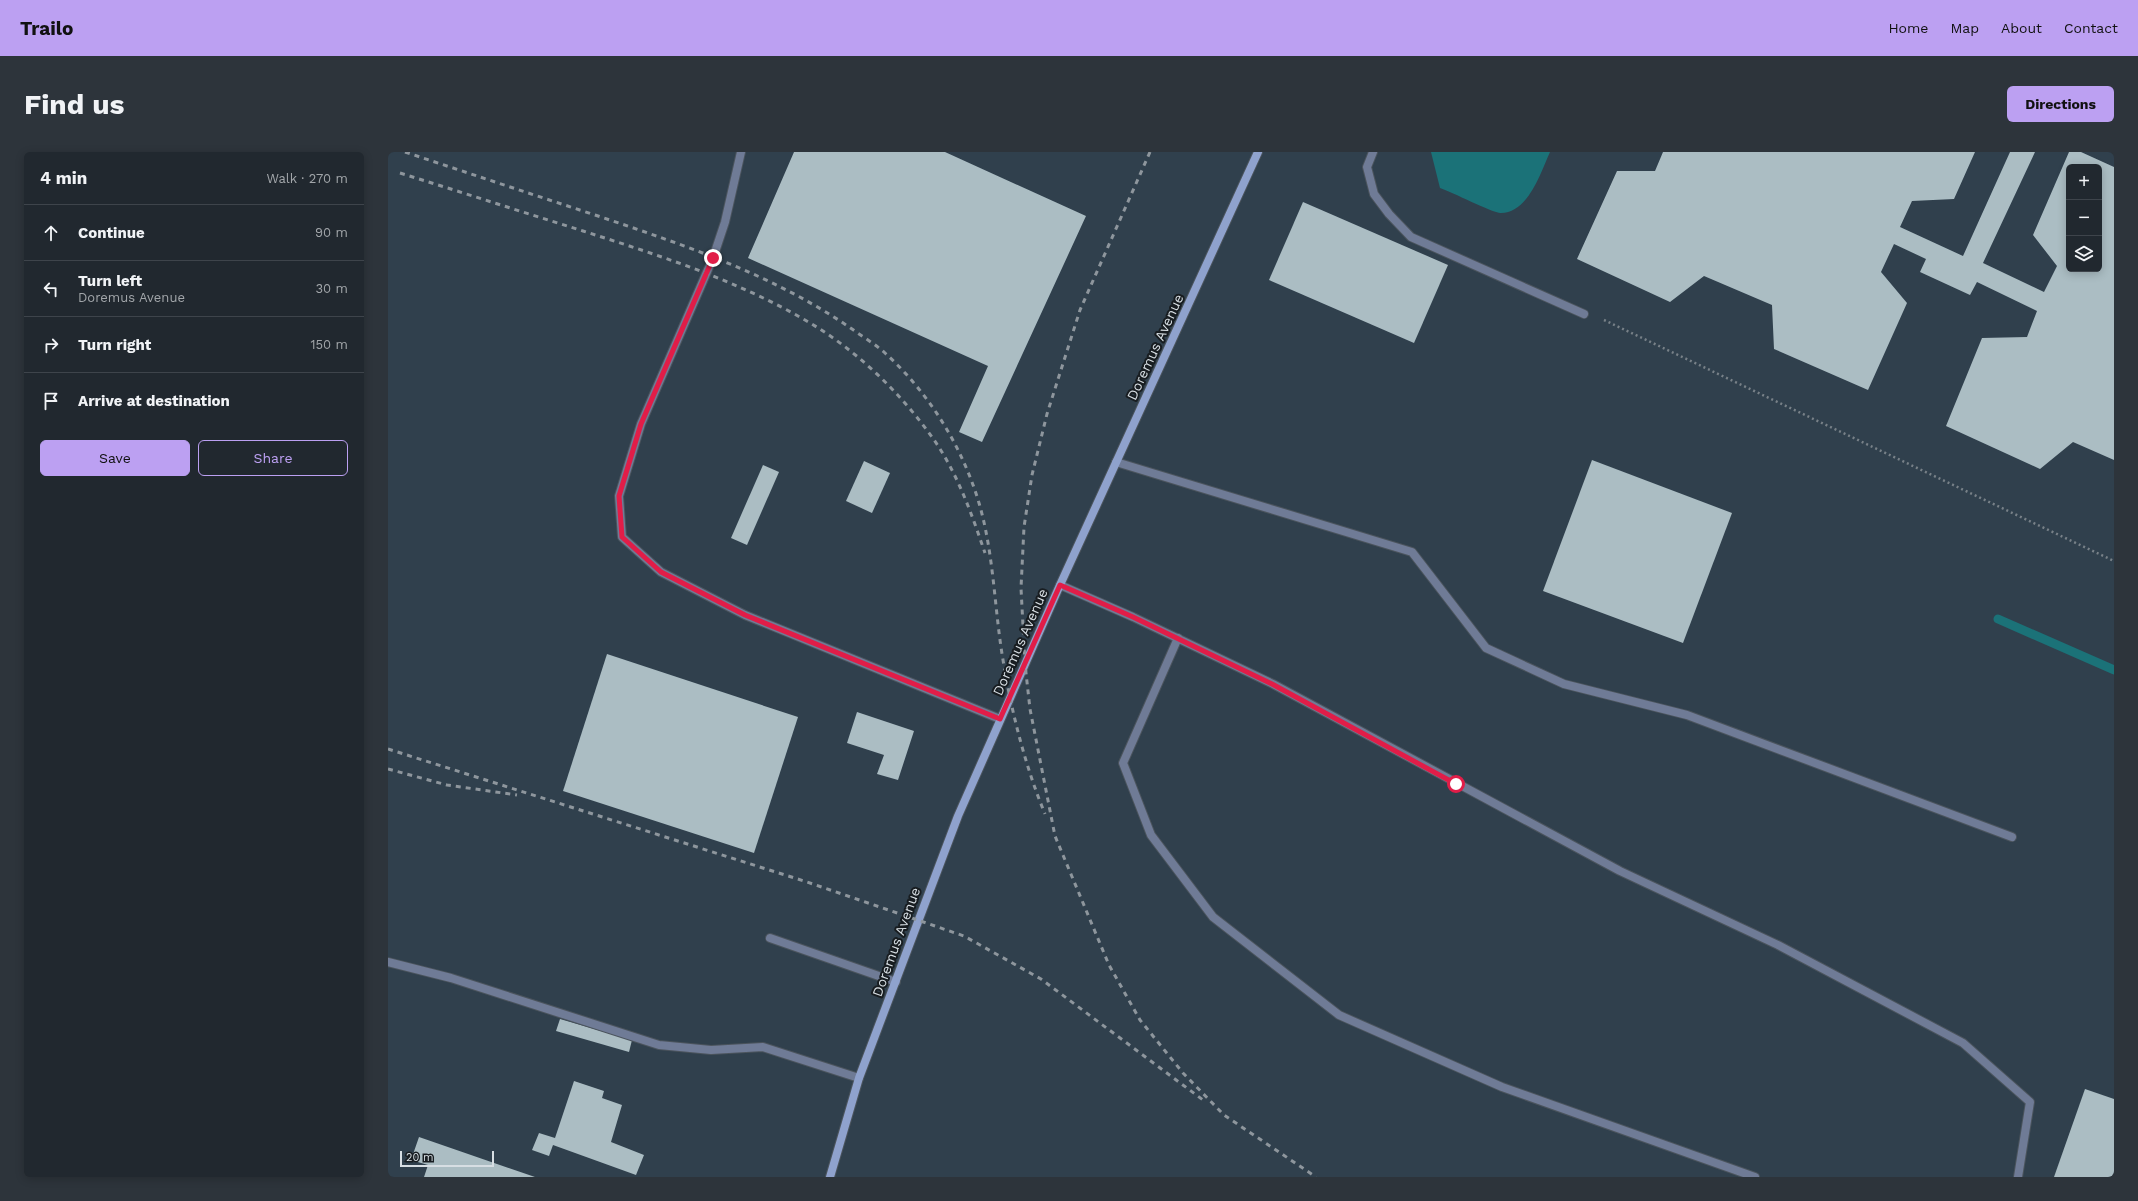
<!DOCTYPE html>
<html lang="en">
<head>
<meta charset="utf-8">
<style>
  :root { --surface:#21282f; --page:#2d343b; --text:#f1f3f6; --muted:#a2a6aa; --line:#3e444b; --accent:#bca0f2 }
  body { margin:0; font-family:"Work Sans",sans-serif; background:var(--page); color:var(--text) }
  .controls { position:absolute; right:12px; top:12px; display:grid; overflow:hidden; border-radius:6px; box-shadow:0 2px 10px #0003 }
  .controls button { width:36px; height:36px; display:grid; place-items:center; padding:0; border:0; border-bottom:1px solid var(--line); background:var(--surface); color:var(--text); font:20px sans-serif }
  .scale { position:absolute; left:12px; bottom:10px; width:94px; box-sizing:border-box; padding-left:4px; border:2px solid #d7dee3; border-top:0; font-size:11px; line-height:14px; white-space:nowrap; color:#d7dee3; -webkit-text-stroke:3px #181d21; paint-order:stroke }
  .stop { position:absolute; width:12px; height:12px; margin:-9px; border:3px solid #e11d48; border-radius:50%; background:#fff }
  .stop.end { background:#e11d48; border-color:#fff; box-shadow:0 1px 4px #0008 }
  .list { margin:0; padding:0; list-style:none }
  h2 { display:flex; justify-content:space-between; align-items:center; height:52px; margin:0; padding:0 16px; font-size:17px }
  h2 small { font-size:13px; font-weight:400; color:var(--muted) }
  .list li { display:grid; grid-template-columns:26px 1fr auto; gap:12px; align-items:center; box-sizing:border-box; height:56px; padding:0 16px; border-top:1px solid var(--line) }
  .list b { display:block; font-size:15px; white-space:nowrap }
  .list p { margin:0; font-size:13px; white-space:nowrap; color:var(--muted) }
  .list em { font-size:13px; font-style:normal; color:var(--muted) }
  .actions { display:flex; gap:8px; padding:12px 16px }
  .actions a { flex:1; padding:9px 0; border:1px solid var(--accent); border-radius:6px; text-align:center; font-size:14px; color:var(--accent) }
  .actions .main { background:var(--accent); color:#111 }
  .icon { flex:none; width:22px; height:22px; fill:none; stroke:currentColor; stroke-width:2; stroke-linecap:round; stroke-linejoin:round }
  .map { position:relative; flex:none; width:1726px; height:1025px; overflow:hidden; border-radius:6px }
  header { display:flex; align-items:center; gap:24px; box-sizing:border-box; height:56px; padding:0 20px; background:var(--accent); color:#111 }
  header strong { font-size:19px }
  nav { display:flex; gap:22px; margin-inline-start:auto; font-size:14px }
  .intro { display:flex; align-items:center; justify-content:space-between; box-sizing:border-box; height:96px; padding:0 24px }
  h1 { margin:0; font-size:28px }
  .button { padding:10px 18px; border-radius:6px; background:var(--accent); color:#111; font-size:14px; font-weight:700 }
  main { display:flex; gap:24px; padding:0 24px }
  aside { flex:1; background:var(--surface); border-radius:6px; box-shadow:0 2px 10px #0003 }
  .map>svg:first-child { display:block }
  .built { fill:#30404d; fill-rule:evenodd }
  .water { fill:#1b7278 }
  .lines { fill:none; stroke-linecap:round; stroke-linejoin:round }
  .stream { stroke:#1b7278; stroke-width:9 }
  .building { fill:#abbdc3; fill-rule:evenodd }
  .service-casing { stroke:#4b545d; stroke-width:10 }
  .secondary-casing { stroke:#4b545d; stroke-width:10 }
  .path { stroke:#788188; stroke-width:2.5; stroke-dasharray:2 3; stroke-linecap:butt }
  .service { stroke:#6f7b96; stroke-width:8 }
  .secondary { stroke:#8fa2cd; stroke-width:8 }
  .rail { stroke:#8e969d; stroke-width:3; stroke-dasharray:5 5; stroke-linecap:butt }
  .route { stroke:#e11d48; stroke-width:5 }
  .labels { text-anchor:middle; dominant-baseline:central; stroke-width:4; stroke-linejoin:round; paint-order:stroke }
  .street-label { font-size:14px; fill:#d7dee3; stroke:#181d21 }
</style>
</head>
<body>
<header>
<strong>Trailo</strong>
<nav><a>Home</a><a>Map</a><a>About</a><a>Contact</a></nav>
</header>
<div class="intro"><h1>Find us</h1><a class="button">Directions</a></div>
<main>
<aside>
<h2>4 min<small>Walk · 270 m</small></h2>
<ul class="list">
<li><svg class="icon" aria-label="ahead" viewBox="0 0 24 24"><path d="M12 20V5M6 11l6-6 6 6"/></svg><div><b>Continue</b></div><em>90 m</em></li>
<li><svg class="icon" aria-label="left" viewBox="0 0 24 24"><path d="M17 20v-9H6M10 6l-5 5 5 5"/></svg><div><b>Turn left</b><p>Doremus Avenue</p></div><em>30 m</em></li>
<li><svg class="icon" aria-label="right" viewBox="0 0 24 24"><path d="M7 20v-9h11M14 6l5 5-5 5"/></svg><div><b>Turn right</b></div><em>150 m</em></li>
<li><svg class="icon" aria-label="arrive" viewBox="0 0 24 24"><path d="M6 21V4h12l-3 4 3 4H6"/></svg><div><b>Arrive at destination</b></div></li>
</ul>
<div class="actions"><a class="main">Save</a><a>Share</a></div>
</aside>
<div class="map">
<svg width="1726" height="1025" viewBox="0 0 1726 1025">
  <rect width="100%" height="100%" fill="#2c363f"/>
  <path class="built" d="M 0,0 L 1726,0 L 1726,1025 L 0,1025 ZM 1681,15 L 1711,15 L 1711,117 L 1681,117 Z"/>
  <path class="water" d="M 1043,0 L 1162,0 C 1153,20 1140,62 1112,61 C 1103,60 1064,40 1052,36 Z"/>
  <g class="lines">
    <path class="stream" d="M 1610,467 L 1726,518"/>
  </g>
  <g class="building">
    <path d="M 406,0 L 557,0 L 698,64 L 594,290 L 571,280 L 600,214 L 360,106 Z"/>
    <path d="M 1275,0 L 1587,0 L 1566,47 L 1524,49 L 1512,75 L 1575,104 L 1622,0 L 1647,0 L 1595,111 L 1656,140 L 1669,114 L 1645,83 L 1681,0 L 1693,0 L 1726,15 L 1726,308 L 1685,290 L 1652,317 L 1558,274 L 1594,186 L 1639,185 L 1649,159 L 1589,130 L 1582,143 L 1532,120 L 1538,107 L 1506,92 L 1493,120 L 1519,151 L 1480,238 L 1386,197 L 1384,153 L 1316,124 L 1282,150 L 1189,107 L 1229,19 L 1267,19 ZM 1681,15 L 1711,15 L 1711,117 L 1681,117 Z"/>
    <path d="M 915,50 L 1060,113 L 1026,191 L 881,128 Z"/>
    <path d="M 1204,308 L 1344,361 L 1295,491 L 1155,439 Z"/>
    <path d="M 476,309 L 502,321 L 484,361 L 458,349 Z"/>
    <path d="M 375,313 L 391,320 L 359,393 L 343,386 Z"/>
    <path d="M 219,502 L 410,565 L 366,701 L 175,639 Z"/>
    <path d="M 469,560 L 526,579 L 510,628 L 489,622 L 496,603 L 459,591 Z"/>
    <path d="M 172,867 L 244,888 L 241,900 L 168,879 Z"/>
    <path d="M 186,929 L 216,939 L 214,946 L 234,953 L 223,990 L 256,1003 L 248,1023 L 165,993 L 161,1004 L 144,998 L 151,981 L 167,986 Z"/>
    <path d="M 1697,937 L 1726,947 L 1726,1025 L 1666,1025 Z"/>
    <path d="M 31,985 L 147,1025 L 36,1025 L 40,1013 L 23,1008 Z"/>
  </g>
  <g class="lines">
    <g class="service-casing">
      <g id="service">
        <path d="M 353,0 L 337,70 L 325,106 L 253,272 L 231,344 L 234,385 L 273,420 L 357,463 L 612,567"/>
        <path d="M 985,0 L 979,15 L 986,42 L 1001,62 L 1023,85 L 1196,162"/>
        <path d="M 728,310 L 1024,400 L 1098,496 L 1176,532 L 1299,563 L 1624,685"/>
        <path d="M 672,433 L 745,465 L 885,532 L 1232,719 L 1390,793 L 1575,891 L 1642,950 L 1630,1025"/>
        <path d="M 790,486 L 735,611 L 763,683 L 825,765 L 951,863 L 1114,935 L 1367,1025"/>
        <path d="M 382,786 L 508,830"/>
        <path d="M 0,810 L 63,826 L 271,893 L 323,898 L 375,895 L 471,926"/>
      </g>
    </g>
    <g class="secondary-casing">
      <path id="secondary" d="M 442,1025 L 471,926 L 570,664 L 672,433 L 870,0"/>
    </g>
    <path class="path" d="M 1216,168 L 1726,409"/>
    <use href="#service" class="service"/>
    <use href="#secondary" class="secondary"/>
    <g class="rail">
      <path d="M 17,0 C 80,21 143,42 207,63 C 296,93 386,123 464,177 C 475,185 487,192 497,201 C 541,241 574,294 591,351 C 604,395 606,443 612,488 C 620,546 635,609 657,662"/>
      <path d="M 762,0 L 692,158 L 659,262 L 644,323 L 636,375 L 633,436 L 637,512 L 642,557 L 667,684 L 721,813 L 752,868 L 795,921 L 836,963 L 928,1025"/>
      <path d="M 12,21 C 73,40 134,60 195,79 C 270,103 348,128 417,168 C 466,196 511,239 544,285 C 569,320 583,360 597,401"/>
      <path d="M 0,597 L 416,729 L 576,784 L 653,827 L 815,948"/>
      <path d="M 0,617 L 59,633 L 129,643"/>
    </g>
  </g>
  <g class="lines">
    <path class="route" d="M 325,106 L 253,272 L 231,344 L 234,385 L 273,420 L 357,463 L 612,567 L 672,433 L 745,465 L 884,532 L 1068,632"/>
  </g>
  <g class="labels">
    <g class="street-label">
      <text transform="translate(767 195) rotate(-65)">Doremus Avenue</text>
      <text transform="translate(632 490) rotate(-66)">Doremus Avenue</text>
      <text transform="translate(508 790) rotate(-70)">Doremus Avenue</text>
    </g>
  </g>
</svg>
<div class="controls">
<button>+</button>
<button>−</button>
<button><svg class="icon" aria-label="layers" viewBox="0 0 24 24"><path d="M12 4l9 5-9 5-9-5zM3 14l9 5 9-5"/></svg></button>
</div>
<div class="scale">20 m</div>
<div class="stop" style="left:1068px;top:632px"></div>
<div class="stop end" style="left:325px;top:106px"></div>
</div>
</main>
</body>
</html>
